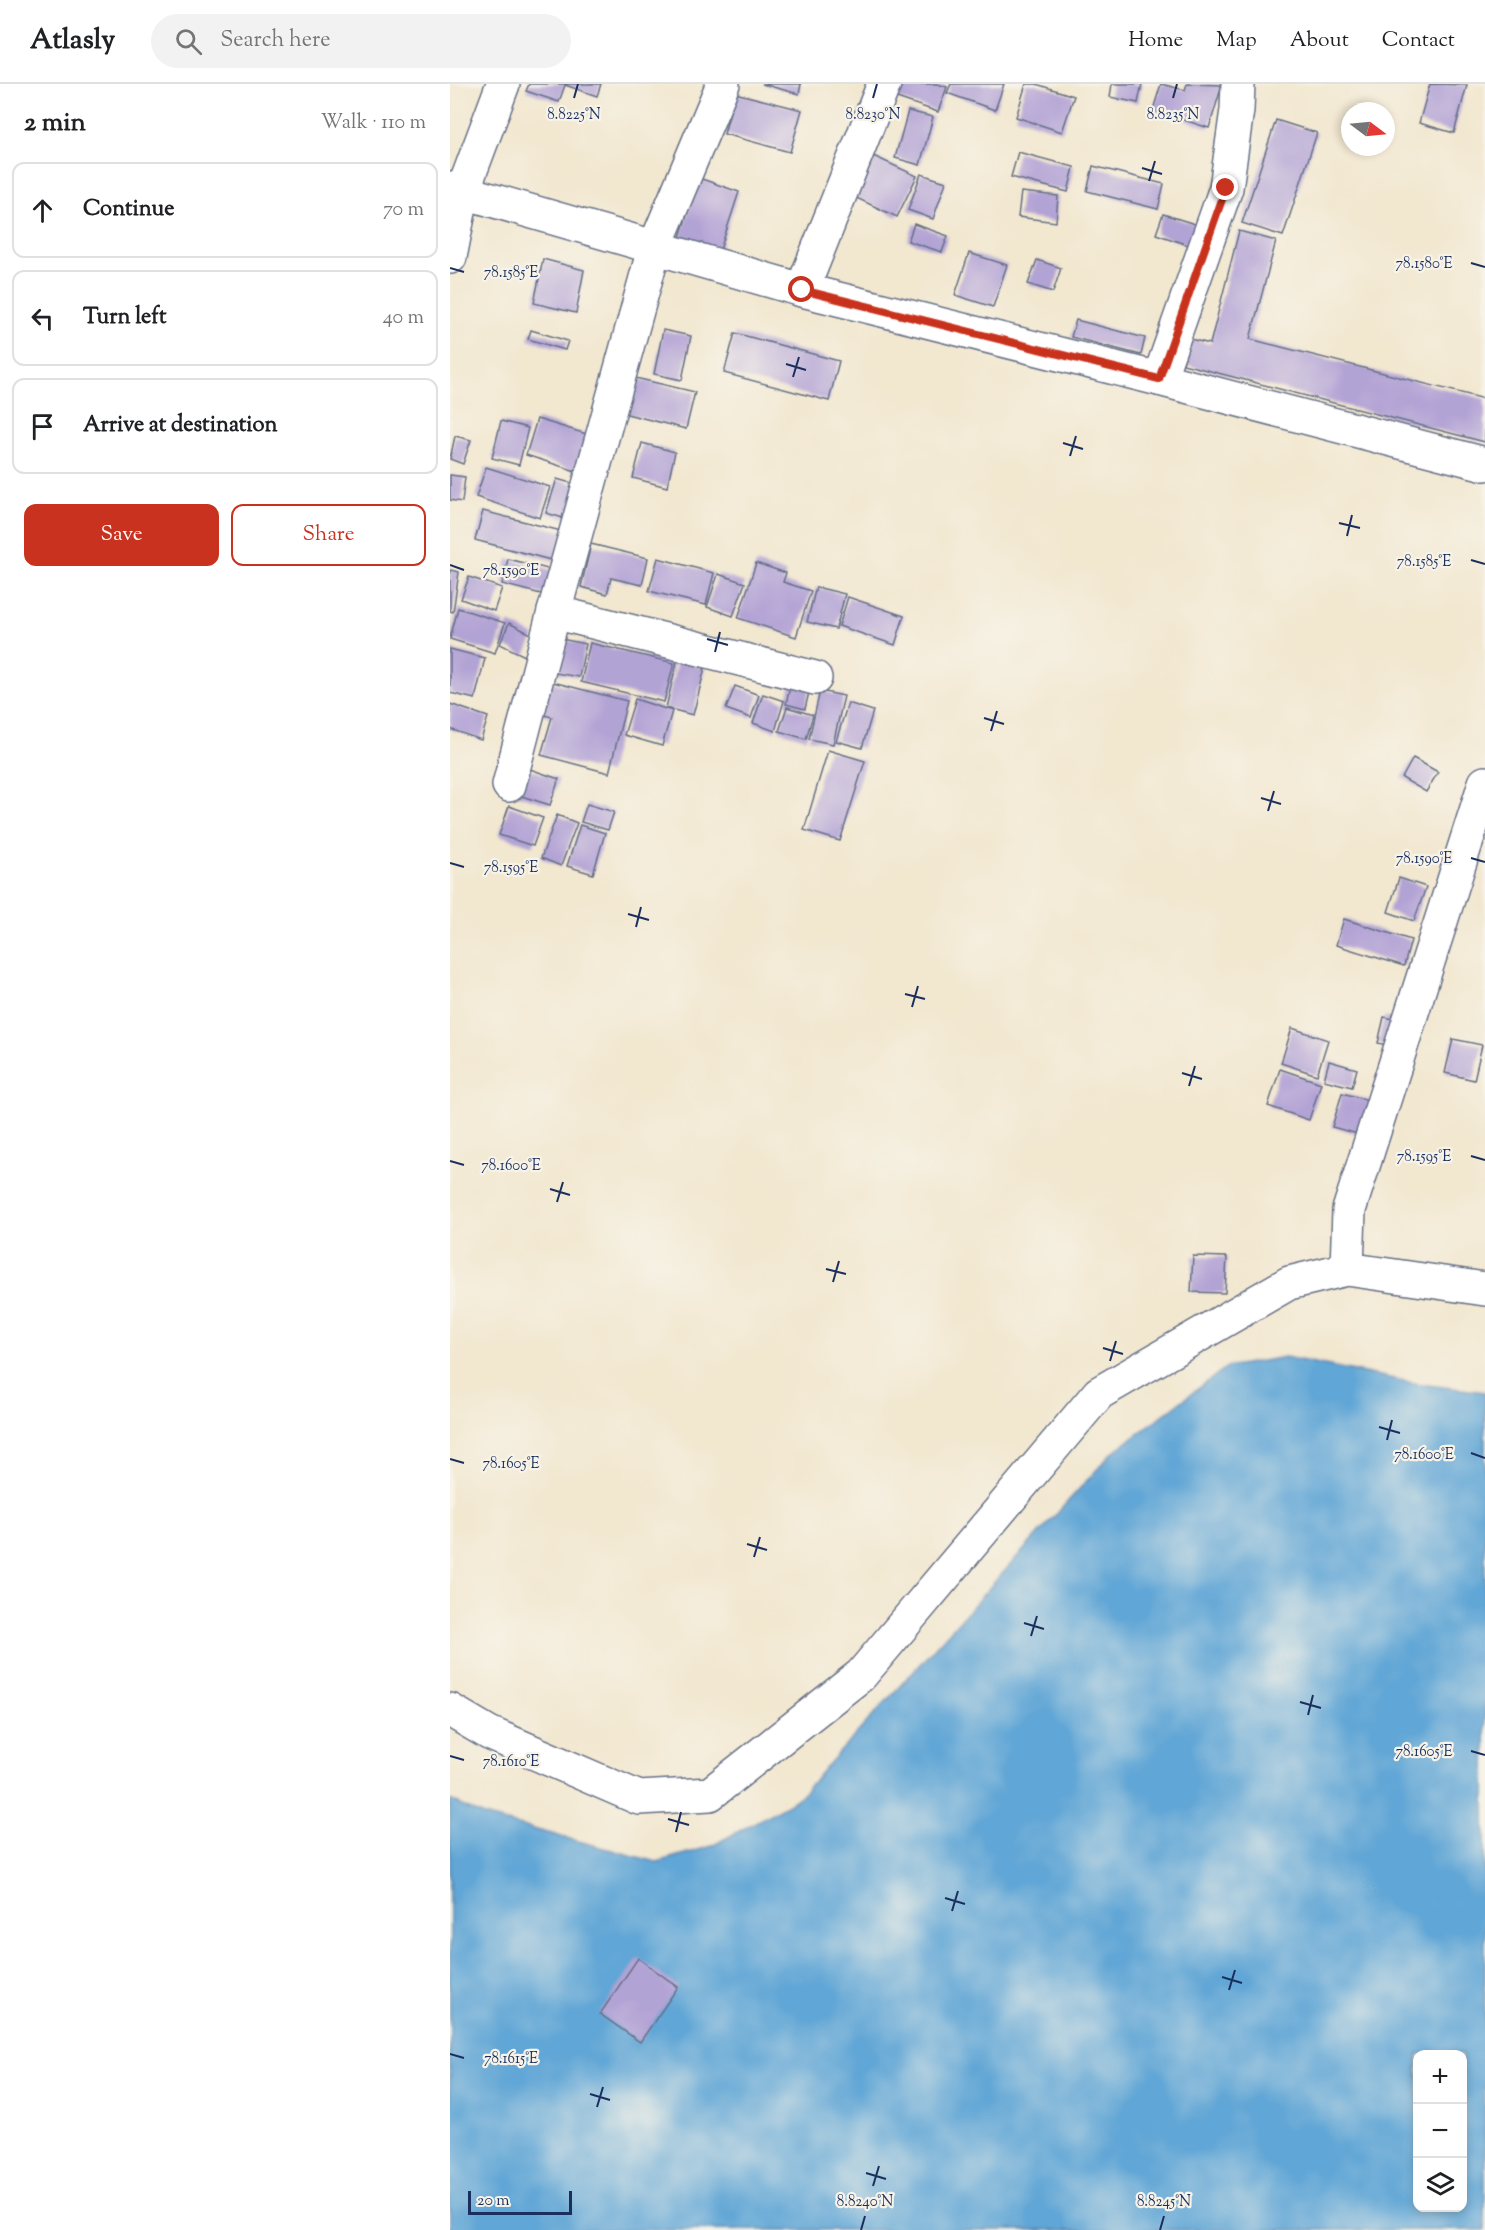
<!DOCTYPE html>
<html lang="en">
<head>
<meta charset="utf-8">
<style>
  :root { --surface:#fff; --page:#f2f2f2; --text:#202124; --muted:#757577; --line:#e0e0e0; --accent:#c8321e }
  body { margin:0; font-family:"Sorts Mill Goudy",serif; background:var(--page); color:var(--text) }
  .controls { position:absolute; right:18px; bottom:18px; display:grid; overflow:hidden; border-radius:12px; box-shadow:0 3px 9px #0003 }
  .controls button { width:54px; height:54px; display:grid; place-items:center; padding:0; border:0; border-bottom:2px solid var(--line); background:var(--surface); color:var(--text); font:30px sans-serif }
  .compass { position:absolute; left:891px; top:18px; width:54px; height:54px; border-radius:50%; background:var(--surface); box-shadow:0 3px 9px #0003; rotate:106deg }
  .scale { position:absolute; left:18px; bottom:15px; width:104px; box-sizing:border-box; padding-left:6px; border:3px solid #1b2f5e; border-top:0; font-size:16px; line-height:21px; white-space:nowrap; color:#1b2f5e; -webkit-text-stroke:4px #f7f3e8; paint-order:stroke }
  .stop { position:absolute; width:18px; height:18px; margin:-14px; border:4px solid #c8321e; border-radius:50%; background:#fff }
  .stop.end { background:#c8321e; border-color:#fff; box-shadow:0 2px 6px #0008 }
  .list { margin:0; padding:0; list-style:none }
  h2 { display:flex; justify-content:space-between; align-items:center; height:78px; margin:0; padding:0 24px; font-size:26px }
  h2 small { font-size:20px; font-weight:400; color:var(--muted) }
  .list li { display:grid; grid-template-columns:39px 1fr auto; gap:18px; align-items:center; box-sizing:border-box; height:96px; margin:0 12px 12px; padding:0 12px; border:2px solid var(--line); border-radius:12px }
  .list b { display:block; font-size:22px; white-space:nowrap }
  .list em { font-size:20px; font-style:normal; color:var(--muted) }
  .actions { display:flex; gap:12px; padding:18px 24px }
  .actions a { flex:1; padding:14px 0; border:2px solid var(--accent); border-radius:12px; text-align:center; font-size:21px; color:var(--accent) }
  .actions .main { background:var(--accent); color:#fff }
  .icon { flex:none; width:33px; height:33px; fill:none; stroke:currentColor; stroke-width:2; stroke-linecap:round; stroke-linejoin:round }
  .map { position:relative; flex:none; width:1035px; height:2146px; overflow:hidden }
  header { display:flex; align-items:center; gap:36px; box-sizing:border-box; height:84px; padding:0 30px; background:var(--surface); border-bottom:2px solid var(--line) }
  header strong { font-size:28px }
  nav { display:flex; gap:33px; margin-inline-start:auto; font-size:21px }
  .search { width:420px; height:54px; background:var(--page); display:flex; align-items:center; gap:15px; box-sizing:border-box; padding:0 21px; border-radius:33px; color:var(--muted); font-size:22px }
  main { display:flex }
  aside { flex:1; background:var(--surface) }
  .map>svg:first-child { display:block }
  .water { fill:#60a6d6; stroke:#3e6a9a; stroke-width:1.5; fill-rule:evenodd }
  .building { fill:#b2a3d5 }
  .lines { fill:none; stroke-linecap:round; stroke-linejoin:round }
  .minor-casing { stroke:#666f86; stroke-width:36 }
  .minor { stroke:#fff; stroke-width:33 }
  .route { stroke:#c8321e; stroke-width:8 }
  .ticks { fill:none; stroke:#1b2f5e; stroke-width:2 }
  .ticks-label { font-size:15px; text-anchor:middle; fill:#1b2f5e; stroke:#f7f3e8; stroke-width:4.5; stroke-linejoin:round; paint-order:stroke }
</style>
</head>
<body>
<header>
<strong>Atlasly</strong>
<div class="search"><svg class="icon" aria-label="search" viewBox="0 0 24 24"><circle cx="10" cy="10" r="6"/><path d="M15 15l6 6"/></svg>Search here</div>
<nav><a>Home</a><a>Map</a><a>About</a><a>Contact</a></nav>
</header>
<main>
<aside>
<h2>2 min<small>Walk · 110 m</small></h2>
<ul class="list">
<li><svg class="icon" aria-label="ahead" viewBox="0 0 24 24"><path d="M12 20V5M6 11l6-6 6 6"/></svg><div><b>Continue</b></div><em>70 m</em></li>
<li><svg class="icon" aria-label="left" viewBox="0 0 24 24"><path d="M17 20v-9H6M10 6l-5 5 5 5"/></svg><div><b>Turn left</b></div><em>40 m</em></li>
<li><svg class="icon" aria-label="arrive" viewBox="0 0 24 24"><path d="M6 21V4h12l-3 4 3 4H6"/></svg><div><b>Arrive at destination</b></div></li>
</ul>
<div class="actions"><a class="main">Save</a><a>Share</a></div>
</aside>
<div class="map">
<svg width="1035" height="2146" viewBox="0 0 1035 2146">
  <rect width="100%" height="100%" fill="#f7f3e8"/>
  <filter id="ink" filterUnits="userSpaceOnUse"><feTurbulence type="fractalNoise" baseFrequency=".0167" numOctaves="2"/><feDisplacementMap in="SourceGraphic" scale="12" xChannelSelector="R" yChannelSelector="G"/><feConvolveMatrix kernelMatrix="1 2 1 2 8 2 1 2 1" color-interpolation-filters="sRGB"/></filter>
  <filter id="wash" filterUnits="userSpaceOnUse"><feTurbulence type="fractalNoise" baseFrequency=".008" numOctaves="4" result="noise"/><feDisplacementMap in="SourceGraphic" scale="24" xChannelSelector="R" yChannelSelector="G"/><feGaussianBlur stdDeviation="1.35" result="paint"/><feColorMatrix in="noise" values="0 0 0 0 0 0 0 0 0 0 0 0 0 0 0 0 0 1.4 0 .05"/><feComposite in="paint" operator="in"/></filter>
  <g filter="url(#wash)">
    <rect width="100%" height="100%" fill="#f2e7cf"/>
    <path class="water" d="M 835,1273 L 969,1300 L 1035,1308 L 1035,2146 L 0,2146 L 0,1716 L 34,1732 L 207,1778 L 262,1762 L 347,1715 L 661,1370 L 777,1283 ZM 968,1970 L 1012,1970 L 1012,2124 L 968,2124 Z"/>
    <g id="blocks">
      <g class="building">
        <path d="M 79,0 L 151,0 L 147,12 L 115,1 L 109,18 L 76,7 Z"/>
        <path d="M 312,0 L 351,0 L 349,10 Z"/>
        <path d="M 452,0 L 487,0 L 497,3 L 488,28 L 447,14 Z"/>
        <path d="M 501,0 L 554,0 L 545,26 L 497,9 Z"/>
        <path d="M 576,0 L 586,0 L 624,12 L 612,48 L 566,33 Z"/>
        <path d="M 662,0 L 692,0 L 688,19 L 660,13 Z"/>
        <path d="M 711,0 L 735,6 L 737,0 L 772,1 L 759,44 L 703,26 Z"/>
        <path d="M 980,0 L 1017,1 L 1004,49 L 969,39 Z"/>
        <path d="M 285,9 L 352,26 L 340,68 L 274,50 Z"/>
        <path d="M 458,27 L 483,33 L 470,81 L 445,74 Z"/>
        <path d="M 826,36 L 867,49 L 833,152 L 792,139 Z"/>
        <path d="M 568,68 L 624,83 L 618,108 L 561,93 Z"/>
        <path d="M 419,70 L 467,92 L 447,133 L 400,111 Z"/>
        <path d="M 643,82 L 714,100 L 708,125 L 637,107 Z"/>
        <path d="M 471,90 L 496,98 L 483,135 L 458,126 Z"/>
        <path d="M 249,94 L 289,108 L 270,166 L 230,153 Z"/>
        <path d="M 571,108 L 608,112 L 606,138 L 568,133 Z"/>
        <path d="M 713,130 L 748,141 L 741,162 L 706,150 Z"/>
        <path d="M 464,140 L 498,152 L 492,168 L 458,157 Z"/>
        <path d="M 789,147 L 826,157 L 800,255 L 1035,315 L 1035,358 L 733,280 L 740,255 L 760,260 Z"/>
        <path d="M 519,169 L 557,181 L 543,223 L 505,211 Z"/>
        <path d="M 93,175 L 134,186 L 126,229 L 84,219 Z"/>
        <path d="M 587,176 L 611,184 L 603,208 L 578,200 Z"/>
        <path d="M 626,236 L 695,254 L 691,271 L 621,253 Z"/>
        <path d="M 81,246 L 118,257 L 115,266 L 78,255 Z"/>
        <path d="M 213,246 L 241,252 L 232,296 L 204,290 Z"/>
        <path d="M 285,249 L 389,277 L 379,317 L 274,289 Z"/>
        <path d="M 177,292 L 245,308 L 236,345 L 169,328 Z"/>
        <path d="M 87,335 L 143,352 L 132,389 L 76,371 Z"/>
        <path d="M 51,337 L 78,344 L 69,381 L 42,374 Z"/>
        <path d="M 5,352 L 21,356 L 13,380 L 0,375 Z"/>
        <path d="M 192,359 L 225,368 L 217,403 L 183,394 Z"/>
        <path d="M 36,383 L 100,403 L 90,434 L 26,413 Z"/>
        <path d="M 0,391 L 15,393 L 12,418 L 0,416 Z"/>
        <path d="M 107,395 L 131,402 L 120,436 L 96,429 Z"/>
        <path d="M 33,427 L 119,449 L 112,479 L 25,456 Z"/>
        <path d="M 141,460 L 198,474 L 192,501 L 161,494 L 157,510 L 131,503 Z"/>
        <path d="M 208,474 L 264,489 L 256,521 L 199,507 Z"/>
        <path d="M 58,475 L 102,486 L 95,511 L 52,500 Z"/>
        <path d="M 306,479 L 336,489 L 333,498 L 361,507 L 346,553 L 288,534 Z"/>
        <path d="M 0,486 L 9,488 L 3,528 L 0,527 Z"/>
        <path d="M 268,490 L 295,499 L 283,532 L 257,523 Z"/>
        <path d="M 19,493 L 52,504 L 44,527 L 11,515 Z"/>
        <path d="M 366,503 L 395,510 L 386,545 L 357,538 Z"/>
        <path d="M 398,513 L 454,532 L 445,561 L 389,542 Z"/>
        <path d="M 8,524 L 55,539 L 45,569 L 0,555 Z"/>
        <path d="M 59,539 L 85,552 L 75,572 L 50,560 Z"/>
        <path d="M 111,555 L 136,560 L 129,593 L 105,589 Z"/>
        <path d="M 140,559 L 224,579 L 214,618 L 131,598 Z"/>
        <path d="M 0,565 L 35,574 L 25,615 L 0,609 Z"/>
        <path d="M 227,577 L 255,584 L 243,631 L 216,624 Z"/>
        <path d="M 343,590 L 362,595 L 355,625 L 336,620 Z"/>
        <path d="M 95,596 L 177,617 L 159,689 L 91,671 L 102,633 L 87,629 Z"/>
        <path d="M 285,602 L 309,611 L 301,634 L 276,625 Z"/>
        <path d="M 370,607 L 394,612 L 383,660 L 359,655 Z"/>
        <path d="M 313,610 L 334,617 L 325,647 L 303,639 Z"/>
        <path d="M 185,615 L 222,627 L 212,662 L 174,651 Z"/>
        <path d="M 398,619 L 423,627 L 412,664 L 386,657 Z"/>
        <path d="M 0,620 L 38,633 L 31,656 L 0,645 Z"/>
        <path d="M 337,623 L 363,631 L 356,655 L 329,647 Z"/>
        <path d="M 378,666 L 415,677 L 390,757 L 354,746 Z"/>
        <path d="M 963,674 L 988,688 L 976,708 L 952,694 Z"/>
        <path d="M 74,683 L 109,695 L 100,721 L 65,710 Z"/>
        <path d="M 137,720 L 164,728 L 158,746 L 131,738 Z"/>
        <path d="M 59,722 L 93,734 L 83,762 L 49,751 Z"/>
        <path d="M 107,731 L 127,739 L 111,782 L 91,774 Z"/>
        <path d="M 130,741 L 155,749 L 143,790 L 117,782 Z"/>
        <path d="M 949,794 L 976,803 L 964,837 L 938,828 Z"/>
        <path d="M 894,835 L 961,856 L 954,882 L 886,861 Z"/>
        <path d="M 934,933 L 954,937 L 948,964 L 928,959 Z"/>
        <path d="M 842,944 L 878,956 L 867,991 L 831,979 Z"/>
        <path d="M 1003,955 L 1032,961 L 1024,996 L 995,989 Z"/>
        <path d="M 879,977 L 907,985 L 902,1003 L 874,996 Z"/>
        <path d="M 830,985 L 871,999 L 859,1036 L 818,1022 Z"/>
        <path d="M 892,1009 L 922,1017 L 912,1051 L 882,1043 Z"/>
        <path d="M 743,1172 L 777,1173 L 775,1209 L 741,1208 Z"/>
        <path d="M 188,1874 L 228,1903 L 190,1958 L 150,1930 Z"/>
      </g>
    </g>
  </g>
  <g filter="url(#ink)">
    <use href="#blocks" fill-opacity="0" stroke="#666f86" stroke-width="1.5"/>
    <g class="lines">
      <g class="minor-casing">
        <g id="minor">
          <path d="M 0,104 L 352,206 L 709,295 L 1035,380"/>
          <path d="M 0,173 L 13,107 L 53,0"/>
          <path d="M 352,206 L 434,0"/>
          <path d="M 709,295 L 776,104 L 787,26 L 788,0"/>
          <path d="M 104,528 L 365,594"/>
          <path d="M 59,701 L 104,528 L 204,165 L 273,0"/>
          <path d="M 897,1185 L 1035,1205"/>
          <path d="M 0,1626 L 39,1649 L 189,1714 L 260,1710 L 411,1591 L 649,1309 L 839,1199 L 897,1185 L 899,1126 L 1035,699"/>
        </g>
      </g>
      <use href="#minor" class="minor"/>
    </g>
  </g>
  <g class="lines" filter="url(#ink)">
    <path class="route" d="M 352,206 L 709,295 L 776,104"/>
  </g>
  <path class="ticks" d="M 124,14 L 128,0M 423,14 L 427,0M 723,14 L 727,0M 692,84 L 712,90M 699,97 L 705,77M 1021,179 L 1035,183M 0,184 L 14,188M 336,280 L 356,286M 343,293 L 349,273M 613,359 L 633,365M 620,372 L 626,352M 889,439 L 910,444M 897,452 L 902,431M 1021,476 L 1035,480M 0,481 L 14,486M 257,555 L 278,561M 265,568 L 270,548M 534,634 L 554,640M 541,647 L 547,627M 811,714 L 831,720M 818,727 L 824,707M 1021,774 L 1035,778M 0,779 L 14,783M 178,830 L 199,836M 186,843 L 191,823M 455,910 L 475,915M 462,923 L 468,902M 732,989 L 752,995M 739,1002 L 745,982M 1021,1072 L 1035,1076M 0,1077 L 14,1081M 100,1105 L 120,1111M 107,1118 L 113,1098M 376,1185 L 396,1190M 383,1198 L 389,1177M 653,1264 L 673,1270M 660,1277 L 666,1257M 929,1343 L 950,1349M 937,1356 L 942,1336M 1021,1369 L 1035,1374M 0,1375 L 14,1379M 297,1460 L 317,1466M 304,1473 L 310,1453M 574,1539 L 594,1545M 581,1552 L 587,1532M 850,1618 L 871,1624M 858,1631 L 863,1611M 1021,1667 L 1035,1671M 0,1672 L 14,1676M 218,1735 L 239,1741M 226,1748 L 231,1728M 495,1814 L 515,1820M 502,1827 L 508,1807M 772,1893 L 792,1899M 779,1906 L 785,1886M 0,1970 L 14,1974M 140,2010 L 160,2016M 147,2023 L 153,2003M 416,2089 L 436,2095M 423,2102 L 429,2082M 411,2146 L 415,2132M 710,2146 L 714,2132"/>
  <g class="ticks-label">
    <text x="124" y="35">8.8225°N</text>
    <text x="423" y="35">8.8230°N</text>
    <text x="723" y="35">8.8235°N</text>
    <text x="974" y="184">78.1580°E</text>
    <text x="61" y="193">78.1585°E</text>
    <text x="974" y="482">78.1585°E</text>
    <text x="61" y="491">78.1590°E</text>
    <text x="974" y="779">78.1590°E</text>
    <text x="61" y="788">78.1595°E</text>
    <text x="974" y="1077">78.1595°E</text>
    <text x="61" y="1086">78.1600°E</text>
    <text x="974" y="1375">78.1600°E</text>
    <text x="61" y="1384">78.1605°E</text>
    <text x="974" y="1672">78.1605°E</text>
    <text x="61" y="1682">78.1610°E</text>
    <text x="61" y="1979">78.1615°E</text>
    <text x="415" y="2122">8.8240°N</text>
    <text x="714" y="2122">8.8245°N</text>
  </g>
</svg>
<div class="controls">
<button>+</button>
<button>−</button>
<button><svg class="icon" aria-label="layers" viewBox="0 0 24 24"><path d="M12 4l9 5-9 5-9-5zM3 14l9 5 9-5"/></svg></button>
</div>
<svg class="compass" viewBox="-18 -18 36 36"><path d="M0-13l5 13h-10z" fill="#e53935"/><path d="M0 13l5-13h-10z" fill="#757577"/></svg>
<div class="scale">20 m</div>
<div class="stop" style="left:352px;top:206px"></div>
<div class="stop end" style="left:776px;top:104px"></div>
</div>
</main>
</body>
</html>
